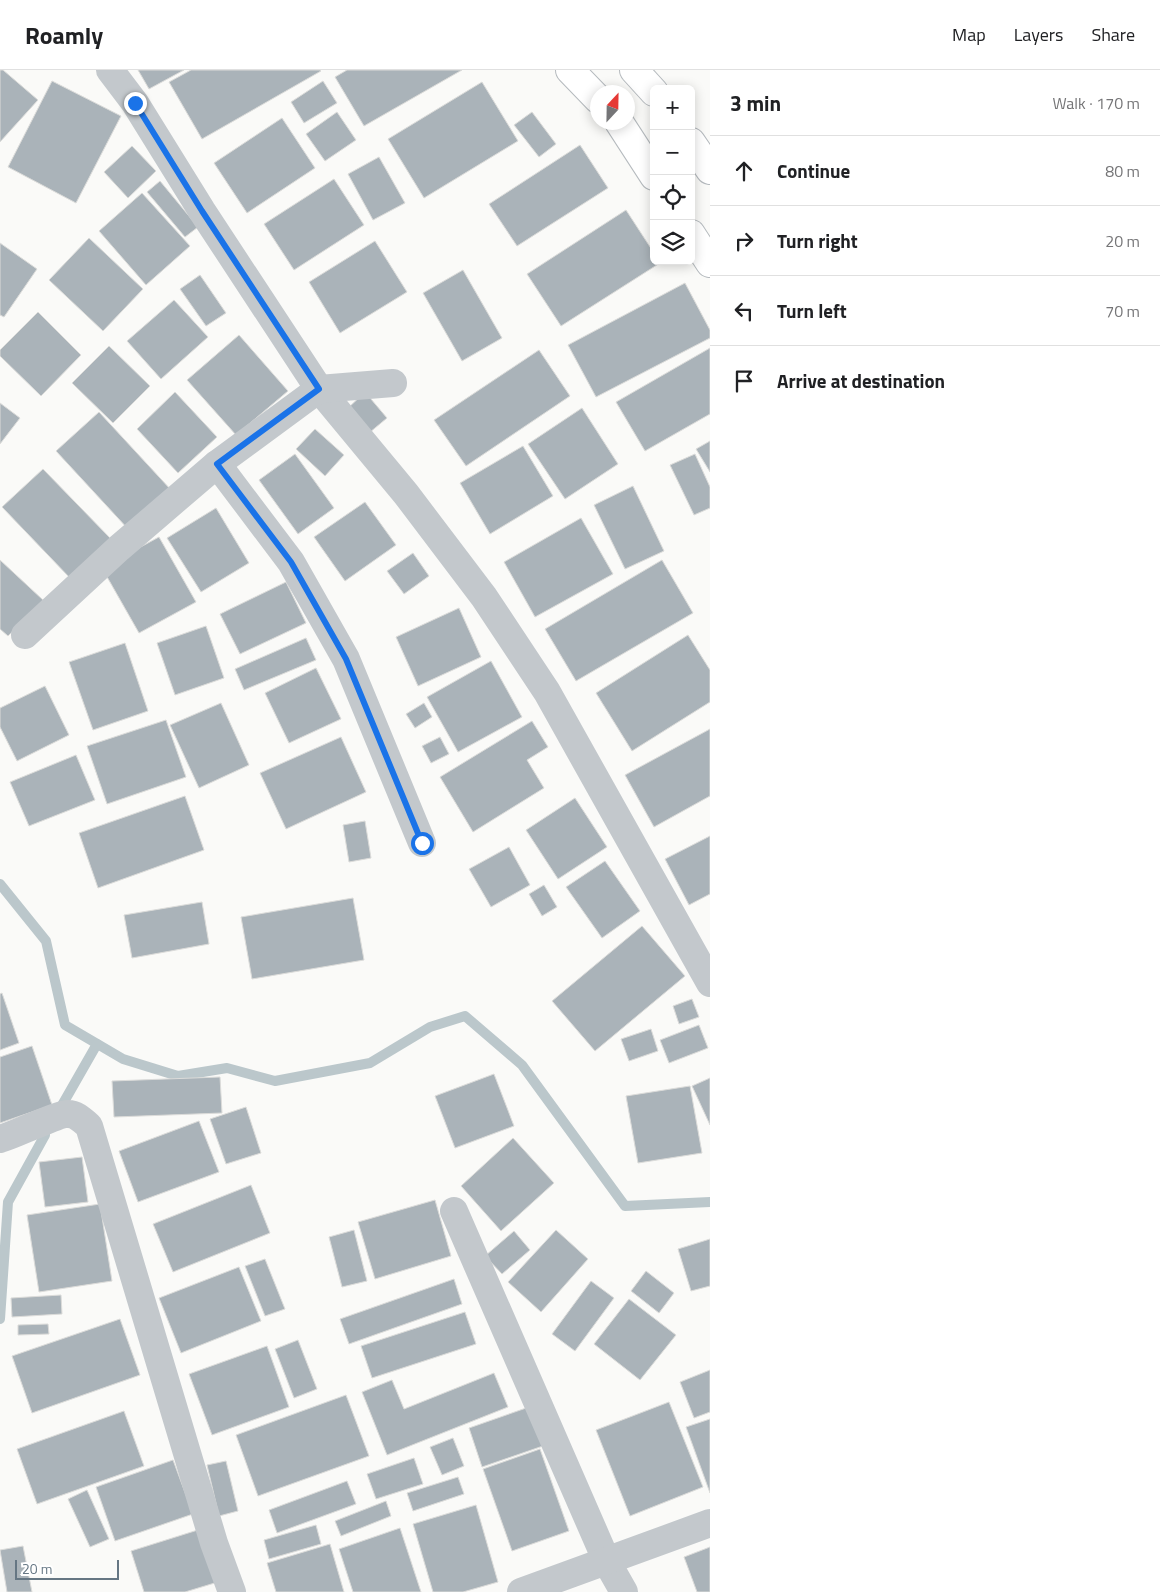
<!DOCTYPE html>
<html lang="en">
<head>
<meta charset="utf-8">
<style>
  :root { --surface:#fff; --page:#f6f6f6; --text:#202124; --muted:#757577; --line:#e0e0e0 }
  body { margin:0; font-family:"Titillium Web",sans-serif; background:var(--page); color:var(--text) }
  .controls { position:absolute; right:15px; top:15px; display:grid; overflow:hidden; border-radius:8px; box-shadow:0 2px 12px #0003 }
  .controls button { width:45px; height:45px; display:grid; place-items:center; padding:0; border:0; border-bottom:1px solid var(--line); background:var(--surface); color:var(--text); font:25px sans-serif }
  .compass { position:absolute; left:590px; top:15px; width:45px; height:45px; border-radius:50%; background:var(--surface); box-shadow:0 2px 12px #0003; rotate:22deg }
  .scale { position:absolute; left:15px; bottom:12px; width:104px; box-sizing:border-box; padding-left:5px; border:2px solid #657683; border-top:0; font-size:14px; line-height:18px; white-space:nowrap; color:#657683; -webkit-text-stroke:4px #fff; paint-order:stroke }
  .stop { position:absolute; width:15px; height:15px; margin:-11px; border:4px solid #1a73e8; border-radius:50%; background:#fff }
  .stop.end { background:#1a73e8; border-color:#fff; box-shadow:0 1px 5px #0008 }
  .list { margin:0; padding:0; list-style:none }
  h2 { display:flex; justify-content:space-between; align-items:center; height:65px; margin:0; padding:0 20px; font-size:21px }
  h2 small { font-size:16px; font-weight:400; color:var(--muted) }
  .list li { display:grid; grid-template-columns:32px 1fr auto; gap:15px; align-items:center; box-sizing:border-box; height:70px; padding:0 20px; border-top:1px solid var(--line) }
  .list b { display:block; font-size:19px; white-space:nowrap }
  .list em { font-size:16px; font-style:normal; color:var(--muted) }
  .icon { flex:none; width:28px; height:28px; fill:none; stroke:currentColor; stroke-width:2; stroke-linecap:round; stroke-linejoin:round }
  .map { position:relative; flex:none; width:710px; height:1522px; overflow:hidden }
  header { display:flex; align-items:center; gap:30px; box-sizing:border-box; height:70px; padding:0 25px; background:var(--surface); border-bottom:1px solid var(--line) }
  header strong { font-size:24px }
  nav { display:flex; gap:28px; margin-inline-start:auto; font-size:18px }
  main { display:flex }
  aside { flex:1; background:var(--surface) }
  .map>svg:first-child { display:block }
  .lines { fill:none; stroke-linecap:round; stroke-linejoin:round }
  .stream { stroke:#bbc7cb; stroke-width:10 }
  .building { fill:#aab3b9; stroke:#dcdcda }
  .primary-casing { stroke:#b5babe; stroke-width:30 }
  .minor { stroke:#c3c8cc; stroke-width:28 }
  .primary { stroke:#fff; stroke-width:28 }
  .route { stroke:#1a73e8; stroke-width:6 }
</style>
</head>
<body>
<header>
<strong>Roamly</strong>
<nav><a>Map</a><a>Layers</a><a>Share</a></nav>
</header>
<main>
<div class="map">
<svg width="710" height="1522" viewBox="0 0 710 1522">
  <rect width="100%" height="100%" fill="#fafaf8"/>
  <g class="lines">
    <g class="stream">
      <path d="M 0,814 L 46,871 L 65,955 L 123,989 L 178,1006 L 227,998 L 275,1011 L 370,993 L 430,957 L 465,946 L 522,995 L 625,1136 L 710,1132"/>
      <path d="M 61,1037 L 97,974"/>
      <path d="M 0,1249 L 8,1132 L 45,1065"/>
    </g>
  </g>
  <g class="building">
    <path d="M 0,0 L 3,0 L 38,30 L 0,72 Z"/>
    <path d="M 138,0 L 184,0 L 149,19 Z"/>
    <path d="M 191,0 L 320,0 L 321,1 L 202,69 L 169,12 Z"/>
    <path d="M 347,0 L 462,0 L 364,56 L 335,7 Z"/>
    <path d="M 52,11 L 121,46 L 76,133 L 8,97 Z"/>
    <path d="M 323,11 L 337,33 L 304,53 L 291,32 Z"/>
    <path d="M 482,12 L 518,71 L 424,128 L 388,69 Z"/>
    <path d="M 337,42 L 356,70 L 325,91 L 306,64 Z"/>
    <path d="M 532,42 L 556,74 L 539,87 L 514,55 Z"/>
    <path d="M 282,48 L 315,98 L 247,143 L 214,93 Z"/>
    <path d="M 580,75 L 608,118 L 517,176 L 489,134 Z"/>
    <path d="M 132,76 L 156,101 L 128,128 L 104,102 Z"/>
    <path d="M 379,87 L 405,133 L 373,150 L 348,104 Z"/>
    <path d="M 334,109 L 364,155 L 294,200 L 264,154 Z"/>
    <path d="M 160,111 L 198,157 L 185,167 L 147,122 Z"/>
    <path d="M 142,123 L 190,176 L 146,215 L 99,161 Z"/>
    <path d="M 626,140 L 654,183 L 654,191 L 660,193 L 561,256 L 527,204 Z"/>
    <path d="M 89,168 L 143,219 L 103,261 L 49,210 Z"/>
    <path d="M 375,171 L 407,222 L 340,263 L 309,212 Z"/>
    <path d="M 0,173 L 37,199 L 4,247 L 0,245 Z"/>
    <path d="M 463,200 L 502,268 L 462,291 L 423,223 Z"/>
    <path d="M 200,205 L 226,243 L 206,256 L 180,219 Z"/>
    <path d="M 685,213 L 710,260 L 710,268 L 596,327 L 568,275 Z"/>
    <path d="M 174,230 L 208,267 L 161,309 L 127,271 Z"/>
    <path d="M 38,242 L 81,285 L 41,326 L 0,286 L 0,280 Z"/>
    <path d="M 239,265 L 288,321 L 236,365 L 187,310 Z"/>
    <path d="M 109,276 L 150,316 L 113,353 L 72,313 Z"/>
    <path d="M 710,278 L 710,344 L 645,381 L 616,332 Z"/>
    <path d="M 539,280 L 570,326 L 466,396 L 434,350 Z"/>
    <path d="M 175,322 L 217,367 L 178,403 L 137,359 Z"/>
    <path d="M 365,322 L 387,348 L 369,363 L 347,339 Z"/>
    <path d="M 0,333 L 20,348 L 0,374 Z"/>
    <path d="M 582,338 L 618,394 L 565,429 L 528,374 Z"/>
    <path d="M 99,342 L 172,421 L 129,460 L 56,381 Z"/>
    <path d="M 315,359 L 344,385 L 325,406 L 296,379 Z"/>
    <path d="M 710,371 L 710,402 L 696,379 Z"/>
    <path d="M 523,376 L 553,426 L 490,464 L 460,413 Z"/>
    <path d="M 295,384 L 334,438 L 298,464 L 259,410 Z"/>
    <path d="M 695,384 L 710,417 L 710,438 L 694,445 L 670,395 Z"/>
    <path d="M 43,399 L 111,469 L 70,508 L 2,437 Z"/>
    <path d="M 633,416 L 664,481 L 625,499 L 594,435 Z"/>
    <path d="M 365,432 L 396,475 L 345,511 L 314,467 Z"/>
    <path d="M 216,438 L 249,493 L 201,522 L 167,468 Z"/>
    <path d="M 581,448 L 613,504 L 535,547 L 504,492 Z"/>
    <path d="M 159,467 L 196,532 L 139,563 L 102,498 Z"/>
    <path d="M 413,483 L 429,506 L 404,524 L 387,501 Z"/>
    <path d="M 0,490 L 43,530 L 8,566 L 0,559 Z"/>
    <path d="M 662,490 L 693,543 L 576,611 L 545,559 Z"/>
    <path d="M 286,512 L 306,553 L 240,584 L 220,544 Z"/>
    <path d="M 459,538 L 481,587 L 418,616 L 396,567 Z"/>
    <path d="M 206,556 L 224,608 L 175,625 L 157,573 Z"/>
    <path d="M 688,565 L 710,600 L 710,632 L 632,681 L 596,623 Z"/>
    <path d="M 306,568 L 316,590 L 244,620 L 235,599 Z"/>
    <path d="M 125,573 L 148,641 L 93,660 L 69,592 Z"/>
    <path d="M 491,591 L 522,647 L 458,682 L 427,627 Z"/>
    <path d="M 316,598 L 341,649 L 289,673 L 265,623 Z"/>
    <path d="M 45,616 L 69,665 L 17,691 L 0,657 L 0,638 Z"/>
    <path d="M 221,633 L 249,695 L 199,718 L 170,655 Z"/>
    <path d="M 424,633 L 432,647 L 415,658 L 406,644 Z"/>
    <path d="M 166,650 L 186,707 L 107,734 L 87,676 Z"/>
    <path d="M 532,651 L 548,677 L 527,690 L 544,718 L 473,762 L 440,707 Z"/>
    <path d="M 710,659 L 710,726 L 654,757 L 625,705 Z"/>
    <path d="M 341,667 L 366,722 L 286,759 L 260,703 Z"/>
    <path d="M 440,667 L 449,684 L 431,693 L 422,676 Z"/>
    <path d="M 76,685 L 95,730 L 29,756 L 10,712 Z"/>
    <path d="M 185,726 L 204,780 L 98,818 L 79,763 Z"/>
    <path d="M 575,728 L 607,777 L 558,809 L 526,760 Z"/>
    <path d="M 365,751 L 371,788 L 349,792 L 343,755 Z"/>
    <path d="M 710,766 L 710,824 L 689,835 L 665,789 Z"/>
    <path d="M 509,777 L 530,815 L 491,837 L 469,799 Z"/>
    <path d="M 605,791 L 640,841 L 602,868 L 566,817 Z"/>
    <path d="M 544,815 L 557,837 L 542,846 L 529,824 Z"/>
    <path d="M 353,828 L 364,890 L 252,909 L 241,847 Z"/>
    <path d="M 202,832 L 209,874 L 132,888 L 124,845 Z"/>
    <path d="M 642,856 L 685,906 L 595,981 L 552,931 Z"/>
    <path d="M 2,923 L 19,973 L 0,980 L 0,924 Z"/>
    <path d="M 692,929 L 699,947 L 679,954 L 673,936 Z"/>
    <path d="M 699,955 L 708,978 L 669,993 L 660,970 Z"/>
    <path d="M 651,959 L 658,981 L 629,991 L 621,969 Z"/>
    <path d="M 32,976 L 52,1035 L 0,1053 L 0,987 Z"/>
    <path d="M 494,1004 L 514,1056 L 455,1078 L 435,1026 Z"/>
    <path d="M 220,1007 L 222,1043 L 114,1047 L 112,1011 Z"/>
    <path d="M 710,1008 L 710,1055 L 692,1016 Z"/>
    <path d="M 690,1016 L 702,1083 L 638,1093 L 626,1026 Z"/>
    <path d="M 246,1037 L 261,1083 L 226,1094 L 210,1049 Z"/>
    <path d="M 199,1051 L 219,1102 L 138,1132 L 119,1081 Z"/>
    <path d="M 513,1068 L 554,1113 L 501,1161 L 461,1116 Z"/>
    <path d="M 82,1087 L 88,1132 L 45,1137 L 39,1092 Z"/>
    <path d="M 251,1115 L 270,1163 L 173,1202 L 153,1154 Z"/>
    <path d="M 435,1130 L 451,1186 L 375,1209 L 358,1152 Z"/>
    <path d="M 100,1134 L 112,1211 L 39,1222 L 27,1145 Z"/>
    <path d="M 354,1160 L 367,1211 L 342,1217 L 329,1167 Z"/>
    <path d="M 556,1160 L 588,1189 L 541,1242 L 508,1212 Z"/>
    <path d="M 514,1161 L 530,1180 L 502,1204 L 485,1186 Z"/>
    <path d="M 710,1169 L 710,1216 L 691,1221 L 678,1179 Z"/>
    <path d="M 265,1189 L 285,1239 L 265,1246 L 245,1196 Z"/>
    <path d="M 239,1197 L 261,1251 L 181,1283 L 159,1228 Z"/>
    <path d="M 646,1201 L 674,1223 L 659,1243 L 631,1221 Z"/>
    <path d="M 454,1209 L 462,1234 L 349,1274 L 340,1249 Z"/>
    <path d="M 591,1211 L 614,1228 L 575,1281 L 552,1264 Z"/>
    <path d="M 61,1225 L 62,1244 L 12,1247 L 11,1228 Z"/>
    <path d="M 629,1229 L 676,1265 L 640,1310 L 594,1274 Z"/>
    <path d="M 465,1242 L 476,1274 L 372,1308 L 361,1276 Z"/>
    <path d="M 120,1249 L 140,1305 L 32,1343 L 12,1286 Z"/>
    <path d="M 48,1254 L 49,1264 L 18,1265 L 18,1255 Z"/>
    <path d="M 298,1270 L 317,1319 L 294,1328 L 275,1279 Z"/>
    <path d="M 267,1276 L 289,1337 L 212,1365 L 189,1304 Z"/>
    <path d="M 710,1300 L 710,1342 L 694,1348 L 680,1312 Z"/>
    <path d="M 494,1303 L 508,1337 L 387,1385 L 362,1322 L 392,1310 L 404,1339 Z"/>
    <path d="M 346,1325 L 369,1386 L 258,1426 L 236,1365 Z"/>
    <path d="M 669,1332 L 703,1417 L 630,1446 L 596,1360 Z"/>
    <path d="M 529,1337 L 543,1376 L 482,1397 L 469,1358 Z"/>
    <path d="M 124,1341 L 144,1396 L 37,1434 L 17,1379 Z"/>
    <path d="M 710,1349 L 710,1423 L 686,1357 Z"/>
    <path d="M 453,1368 L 464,1396 L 442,1405 L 430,1377 Z"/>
    <path d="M 540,1379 L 569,1461 L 512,1481 L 483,1399 Z"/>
    <path d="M 414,1388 L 423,1414 L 376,1429 L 367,1404 Z"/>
    <path d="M 173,1390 L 193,1444 L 115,1471 L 96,1417 Z"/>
    <path d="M 226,1391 L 238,1441 L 219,1446 L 207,1395 Z"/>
    <path d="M 458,1407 L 464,1424 L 413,1441 L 407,1423 Z"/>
    <path d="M 347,1411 L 356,1434 L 277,1463 L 269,1440 Z"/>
    <path d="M 87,1420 L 109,1469 L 90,1477 L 68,1429 Z"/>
    <path d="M 386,1431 L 391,1446 L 341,1466 L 335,1451 Z"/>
    <path d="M 476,1435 L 498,1512 L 463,1522 L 433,1522 L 413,1454 Z"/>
    <path d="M 316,1455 L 321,1474 L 269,1489 L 264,1470 Z"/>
    <path d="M 400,1458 L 421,1522 L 353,1522 L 339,1479 Z"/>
    <path d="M 201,1459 L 218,1512 L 185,1522 L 144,1522 L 131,1481 Z"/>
    <path d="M 330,1474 L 344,1522 L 276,1522 L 267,1493 Z"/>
    <path d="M 23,1476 L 32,1522 L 7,1522 L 0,1480 Z"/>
    <path d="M 710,1477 L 710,1522 L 697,1522 L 684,1487 Z"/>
  </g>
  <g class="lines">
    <g class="primary-casing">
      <g id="primary">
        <path d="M 570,0 L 598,29"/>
        <path d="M 634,0 L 654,22"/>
        <path d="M 619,52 L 654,106"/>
        <path d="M 691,72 L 710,100"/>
        <path d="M 691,164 L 710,193"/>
      </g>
    </g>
    <g class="minor">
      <path d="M 110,0 L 135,33 L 202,141 L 319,319 L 406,424 L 484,527 L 547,622 L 710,913"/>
      <path d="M 217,394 L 291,492 L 346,589 L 422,773"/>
      <path d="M 25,565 L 119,478 L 217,394 L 319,319 L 393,313"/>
      <path d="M 0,1069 C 14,1065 60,1043 68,1044 C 77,1044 83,1051 89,1056 L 214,1473 L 232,1522"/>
      <path d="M 454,1141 L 607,1492 L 624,1522"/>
      <path d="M 521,1522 L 710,1453"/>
    </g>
    <use href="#primary" class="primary"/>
  </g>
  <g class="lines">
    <path class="route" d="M 135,33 L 202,141 L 319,319 L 217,394 L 291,492 L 346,589 L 422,773"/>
  </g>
</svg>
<div class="controls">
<button>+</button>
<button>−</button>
<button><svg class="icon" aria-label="locate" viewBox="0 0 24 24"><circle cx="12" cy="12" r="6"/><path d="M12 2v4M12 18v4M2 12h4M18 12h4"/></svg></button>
<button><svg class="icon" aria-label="layers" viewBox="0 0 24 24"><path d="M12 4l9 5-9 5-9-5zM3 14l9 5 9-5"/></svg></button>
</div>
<svg class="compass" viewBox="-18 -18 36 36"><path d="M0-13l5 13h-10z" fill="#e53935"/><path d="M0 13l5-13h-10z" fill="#757577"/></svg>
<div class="scale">20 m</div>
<div class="stop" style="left:422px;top:773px"></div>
<div class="stop end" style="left:135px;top:33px"></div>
</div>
<aside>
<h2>3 min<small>Walk · 170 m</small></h2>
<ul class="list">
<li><svg class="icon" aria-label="ahead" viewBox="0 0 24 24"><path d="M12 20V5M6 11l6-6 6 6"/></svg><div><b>Continue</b></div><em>80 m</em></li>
<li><svg class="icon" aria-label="right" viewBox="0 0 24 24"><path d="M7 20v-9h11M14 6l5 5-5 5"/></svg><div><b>Turn right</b></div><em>20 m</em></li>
<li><svg class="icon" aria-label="left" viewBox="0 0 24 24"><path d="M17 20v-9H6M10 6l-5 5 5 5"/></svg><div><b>Turn left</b></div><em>70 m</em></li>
<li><svg class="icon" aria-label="arrive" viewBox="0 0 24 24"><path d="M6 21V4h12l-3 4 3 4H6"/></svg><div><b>Arrive at destination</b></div></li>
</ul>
</aside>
</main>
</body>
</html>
